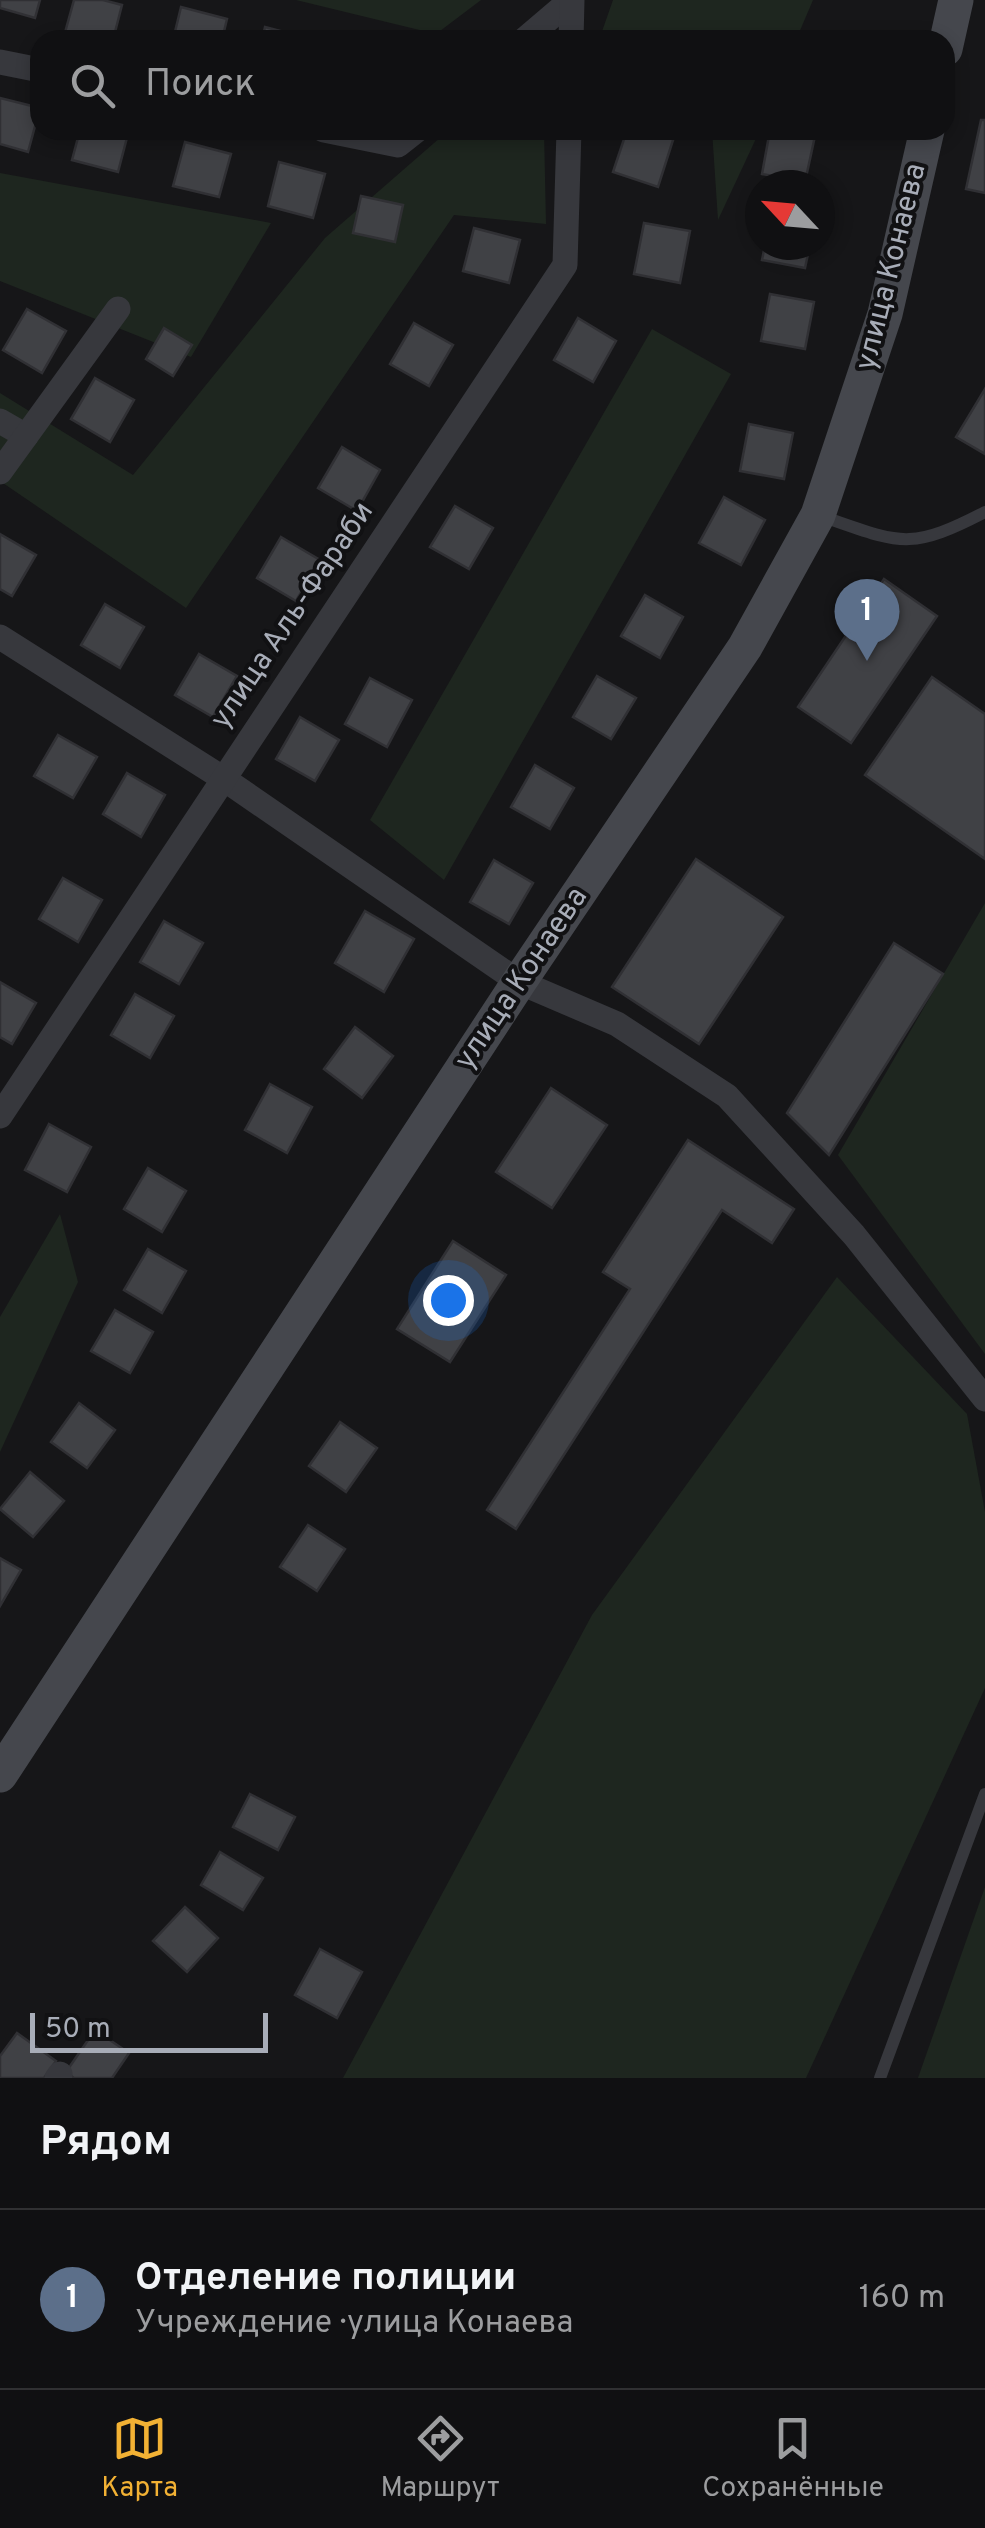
<!DOCTYPE html>
<html lang="ru">
<head>
<meta charset="utf-8">
<style>
  :root { --surface:#101012; --page:#1e1e20; --text:#f1f3f6; --muted:#9c9d9f; --line:#303032; --accent:#f2b134 }
  body { margin:0; font-family:Overpass,sans-serif; background:var(--page); color:var(--text) }
  .compass { position:absolute; left:745px; top:170px; width:90px; height:90px; border-radius:50%; background:var(--surface); box-shadow:0 5px 15px #0003; rotate:296deg }
  .scale { position:absolute; left:30px; bottom:25px; width:238px; box-sizing:border-box; padding-left:10px; border:5px solid #a8adb8; border-top:0; font-size:28px; line-height:35px; white-space:nowrap; color:#a8adb8; -webkit-text-stroke:8px #111113; paint-order:stroke }
  .you { position:absolute; left:448px; top:1300px; width:35px; height:35px; margin:-25px; border:8px solid #fff; border-radius:50%; background:#1a73e8; box-shadow:0 0 0 15px #1a73e833 }
  .badge { display:grid; place-items:center; width:65px; height:65px; border-radius:50%; background:var(--accent); color:#fff; font-size:32px; font-weight:700 }
  .pin { position:absolute; translate:-50% -82px; filter:drop-shadow(0 2px 5px #0008) }
  .pin::after { content:''; position:absolute; top:52px; width:35px; height:30px; background:inherit; clip-path:polygon(0 0,100% 0,50% 100%) }
  .list { margin:0; padding:0; list-style:none }
  h2 { display:flex; justify-content:space-between; align-items:center; height:130px; margin:0; padding:0 40px; font-size:42px }
  h2 small { font-size:32px; font-weight:400; color:var(--muted) }
  .list li { display:grid; grid-template-columns:65px 1fr auto; gap:30px; align-items:center; box-sizing:border-box; height:180px; padding:0 40px; border-top:2px solid var(--line) }
  .list b { display:block; font-size:38px; white-space:nowrap }
  .list p { margin:0; font-size:32px; white-space:nowrap; color:var(--muted) }
  .list em { font-size:32px; font-style:normal; color:var(--muted) }
  .icon { flex:none; width:55px; height:55px; fill:none; stroke:currentColor; stroke-width:2; stroke-linecap:round; stroke-linejoin:round }
  .map { position:relative; flex:none; width:985px; height:2078px; overflow:hidden }
  .search { position:absolute; background:var(--surface); box-shadow:0 5px 15px #0003; left:30px; right:30px; top:30px; height:110px; display:flex; align-items:center; gap:25px; box-sizing:border-box; padding:0 35px; border-radius:30px; color:var(--muted); font-size:38px }
  .sheet { height:310px; background:var(--surface) }
  nav { display:flex; justify-content:space-around; align-items:center; box-sizing:border-box; height:140px; border-top:2px solid var(--line); background:var(--surface); font-size:28px; color:var(--muted) }
  nav a { display:grid; justify-items:center; gap:5px }
  nav .on { color:var(--accent) }
  .map>svg:first-child { display:block }
  .green { fill:#1e261f }
  .building { fill:#404145; stroke:#303034; stroke-width:2.5 }
  .lines { fill:none; stroke-linecap:round; stroke-linejoin:round }
  .service { stroke:#37383d; stroke-width:12 }
  .minor { stroke:#37383d; stroke-width:25 }
  .secondary { stroke:#45474d; stroke-width:35 }
  .labels { text-anchor:middle; dominant-baseline:central; stroke-width:8; stroke-linejoin:round; paint-order:stroke }
  .street-label { font-size:30px; fill:#a8adb8; stroke:#111113 }
</style>
</head>
<body>
<div class="map">
<svg width="985" height="2078" viewBox="0 0 985 2078">
  <rect width="100%" height="100%" fill="#161618"/>
  <g class="green">
    <path d="M 296,0 L 481,0 L 436,34 Z"/>
    <path d="M 613,0 L 813,0 L 796,40 L 599,40 Z"/>
    <path d="M 449,130 L 544,130 L 546,224 L 454,215 L 186,608 L 0,481 L 0,393 L 133,475 L 325,238 Z"/>
    <path d="M 712,130 L 760,130 L 718,220 Z"/>
    <path d="M 0,173 L 271,223 L 191,357 L 0,281 Z"/>
    <path d="M 652,329 L 731,374 L 444,880 L 370,820 Z"/>
    <path d="M 985,903 L 985,1354 L 838,1155 Z"/>
    <path d="M 60,1214 L 78,1282 L 0,1452 L 0,1317 Z"/>
    <path d="M 837,1277 L 967,1414 L 985,1512 L 985,1688 L 806,2078 L 343,2078 L 592,1615 Z"/>
    <path d="M 985,1887 L 985,2078 L 918,2078 Z"/>
  </g>
  <g class="building">
    <path d="M 0,0 L 40,0 L 35,18 L 0,8 Z"/>
    <path d="M 74,0 L 103,0 L 122,5 L 113,40 L 79,40 L 64,36 Z"/>
    <path d="M 181,7 L 227,19 L 222,40 L 173,40 Z"/>
    <path d="M 265,27 L 311,39 L 262,40 Z"/>
    <path d="M 0,98 L 40,108 L 28,152 L 0,144 Z"/>
    <path d="M 981,120 L 985,120 L 985,193 L 966,189 Z"/>
    <path d="M 80,130 L 129,130 L 118,172 L 72,160 Z"/>
    <path d="M 627,130 L 651,130 L 674,137 L 658,187 L 613,172 Z"/>
    <path d="M 770,130 L 815,136 L 805,182 L 762,174 Z"/>
    <path d="M 185,142 L 231,154 L 219,197 L 173,186 Z"/>
    <path d="M 279,162 L 325,174 L 313,218 L 268,206 Z"/>
    <path d="M 361,196 L 403,205 L 395,242 L 353,233 Z"/>
    <path d="M 644,223 L 690,231 L 680,283 L 634,274 Z"/>
    <path d="M 474,228 L 520,240 L 509,283 L 463,271 Z"/>
    <path d="M 765,245 L 810,245 L 805,268 L 762,260 Z"/>
    <path d="M 770,294 L 814,302 L 805,349 L 761,341 Z"/>
    <path d="M 27,309 L 66,331 L 42,373 L 3,350 Z"/>
    <path d="M 578,318 L 616,341 L 593,382 L 554,360 Z"/>
    <path d="M 414,323 L 453,345 L 429,386 L 390,364 Z"/>
    <path d="M 164,328 L 192,345 L 173,376 L 146,359 Z"/>
    <path d="M 95,378 L 134,400 L 110,442 L 71,419 Z"/>
    <path d="M 985,389 L 985,454 L 956,437 Z"/>
    <path d="M 749,424 L 793,433 L 784,479 L 740,471 Z"/>
    <path d="M 342,447 L 380,470 L 357,511 L 318,488 Z"/>
    <path d="M 724,497 L 765,520 L 741,565 L 699,543 Z"/>
    <path d="M 455,506 L 493,528 L 469,569 L 430,547 Z"/>
    <path d="M 0,534 L 36,555 L 12,596 L 0,589 Z"/>
    <path d="M 281,537 L 320,560 L 296,601 L 257,578 Z"/>
    <path d="M 884,579 L 937,616 L 851,743 L 798,707 Z"/>
    <path d="M 645,595 L 683,617 L 660,658 L 621,636 Z"/>
    <path d="M 105,604 L 144,627 L 120,668 L 81,645 Z"/>
    <path d="M 199,654 L 237,676 L 213,717 L 175,695 Z"/>
    <path d="M 597,676 L 636,698 L 611,739 L 573,717 Z"/>
    <path d="M 932,677 L 985,714 L 985,859 L 865,775 Z"/>
    <path d="M 370,678 L 412,700 L 387,747 L 345,724 Z"/>
    <path d="M 300,717 L 339,740 L 315,781 L 276,759 Z"/>
    <path d="M 58,735 L 97,757 L 73,798 L 34,776 Z"/>
    <path d="M 535,765 L 574,788 L 550,829 L 511,807 Z"/>
    <path d="M 127,773 L 165,795 L 141,837 L 103,814 Z"/>
    <path d="M 696,859 L 783,917 L 699,1044 L 612,987 Z"/>
    <path d="M 494,860 L 533,883 L 509,924 L 470,902 Z"/>
    <path d="M 63,878 L 102,900 L 78,942 L 39,919 Z"/>
    <path d="M 365,911 L 414,939 L 384,992 L 335,963 Z"/>
    <path d="M 164,921 L 203,943 L 179,984 L 140,962 Z"/>
    <path d="M 894,943 L 943,974 L 829,1155 L 787,1113 Z"/>
    <path d="M 0,982 L 36,1003 L 12,1044 L 0,1037 Z"/>
    <path d="M 135,994 L 174,1016 L 150,1058 L 111,1035 Z"/>
    <path d="M 355,1027 L 393,1056 L 362,1098 L 324,1069 Z"/>
    <path d="M 270,1084 L 312,1107 L 287,1153 L 245,1130 Z"/>
    <path d="M 551,1088 L 607,1125 L 552,1208 L 496,1172 Z"/>
    <path d="M 49,1124 L 91,1147 L 67,1192 L 25,1170 Z"/>
    <path d="M 688,1140 L 794,1209 L 772,1243 L 722,1210 L 516,1529 L 487,1510 L 630,1289 L 603,1272 Z"/>
    <path d="M 148,1168 L 186,1191 L 162,1232 L 124,1209 Z"/>
    <path d="M 453,1241 L 506,1275 L 450,1362 L 397,1329 Z"/>
    <path d="M 148,1249 L 186,1271 L 162,1313 L 124,1290 Z"/>
    <path d="M 115,1310 L 153,1332 L 130,1373 L 91,1351 Z"/>
    <path d="M 79,1403 L 115,1430 L 87,1468 L 51,1442 Z"/>
    <path d="M 340,1422 L 377,1448 L 346,1492 L 309,1466 Z"/>
    <path d="M 30,1472 L 64,1501 L 33,1537 L 0,1509 Z"/>
    <path d="M 308,1525 L 345,1549 L 317,1591 L 280,1567 Z"/>
    <path d="M 0,1558 L 21,1570 L 0,1606 Z"/>
    <path d="M 250,1794 L 295,1817 L 278,1850 L 233,1827 Z"/>
    <path d="M 220,1852 L 263,1878 L 243,1910 L 201,1885 Z"/>
    <path d="M 185,1907 L 218,1938 L 187,1972 L 153,1941 Z"/>
    <path d="M 320,1949 L 362,1972 L 337,2018 L 295,1995 Z"/>
    <path d="M 95,2030 L 129,2053 L 112,2078 L 74,2078 L 66,2072 Z"/>
    <path d="M 17,2033 L 56,2061 L 44,2078 L 0,2078 L 0,2056 Z"/>
  </g>
  <g class="lines">
    <g class="service">
      <path d="M 821,516 C 900,543 908,552 985,512"/>
      <path d="M 880,2078 L 985,1794"/>
    </g>
    <g class="minor">
      <path d="M 524,40 L 571,0"/>
      <path d="M 571,40 L 572,0"/>
      <path d="M 0,62 L 40,70"/>
      <path d="M 324,130 L 398,145 L 417,130"/>
      <path d="M 0,421 L 26,436"/>
      <path d="M 0,472 L 118,309"/>
      <path d="M 0,637 L 224,779 L 519,982 L 617,1024 L 727,1096 L 854,1235 L 985,1399"/>
      <path d="M 0,1116 L 565,265 L 569,130"/>
      <path d="M 57,2078 L 60,2074"/>
    </g>
    <g class="secondary">
      <path d="M 945,49 L 956,0"/>
      <path d="M 0,1775 L 519,982 L 745,647 L 818,515 L 885,314 L 927,130"/>
    </g>
  </g>
  <g class="labels">
    <g class="street-label">
      <text transform="translate(892 267) rotate(-76)">улица Конаева</text>
      <text transform="translate(293 616) rotate(-56)">улица Аль-Фараби</text>
      <text transform="translate(522 979) rotate(-56)">улица Конаева</text>
    </g>
  </g>
</svg>
<svg class="compass" viewBox="-18 -18 36 36"><path d="M0-13l5 13h-10z" fill="#e53935"/><path d="M0 13l5-13h-10z" fill="#9c9d9f"/></svg>
<div class="scale">50 m</div>
<div class="you"></div>
<div class="pin badge" style="left:867px;top:661px;background:#5c6f8a">1</div>
<div class="search"><svg class="icon" aria-label="search" viewBox="0 0 24 24"><circle cx="10" cy="10" r="6"/><path d="M15 15l6 6"/></svg>Поиск</div>
</div>
<section class="sheet">
<h2>Рядом<small></small></h2>
<ul class="list">
<li><span class="badge" style="background:#5c6f8a">1</span><div><b>Отделение полиции</b><p>Учреждение · улица Конаева</p></div><em>160 m</em></li>
</ul>
</section>
<nav>
<a class="on"><svg class="icon" aria-label="map" viewBox="0 0 24 24"><path d="M3 6l6-2 6 2 6-2v14l-6 2-6-2-6 2zM9 4v14M15 6v14"/></svg>Карта</a>
<a><svg class="icon" aria-label="directions" viewBox="0 0 24 24"><path d="M12 3l9 9-9 9-9-9zM9 14v-3h6M13 9l2 2-2 2"/></svg>Маршрут</a>
<a><svg class="icon" aria-label="saved" viewBox="0 0 24 24"><path d="M7 4h10v16l-5-4-5 4z"/></svg>Сохранённые</a>
</nav>
</body>
</html>
